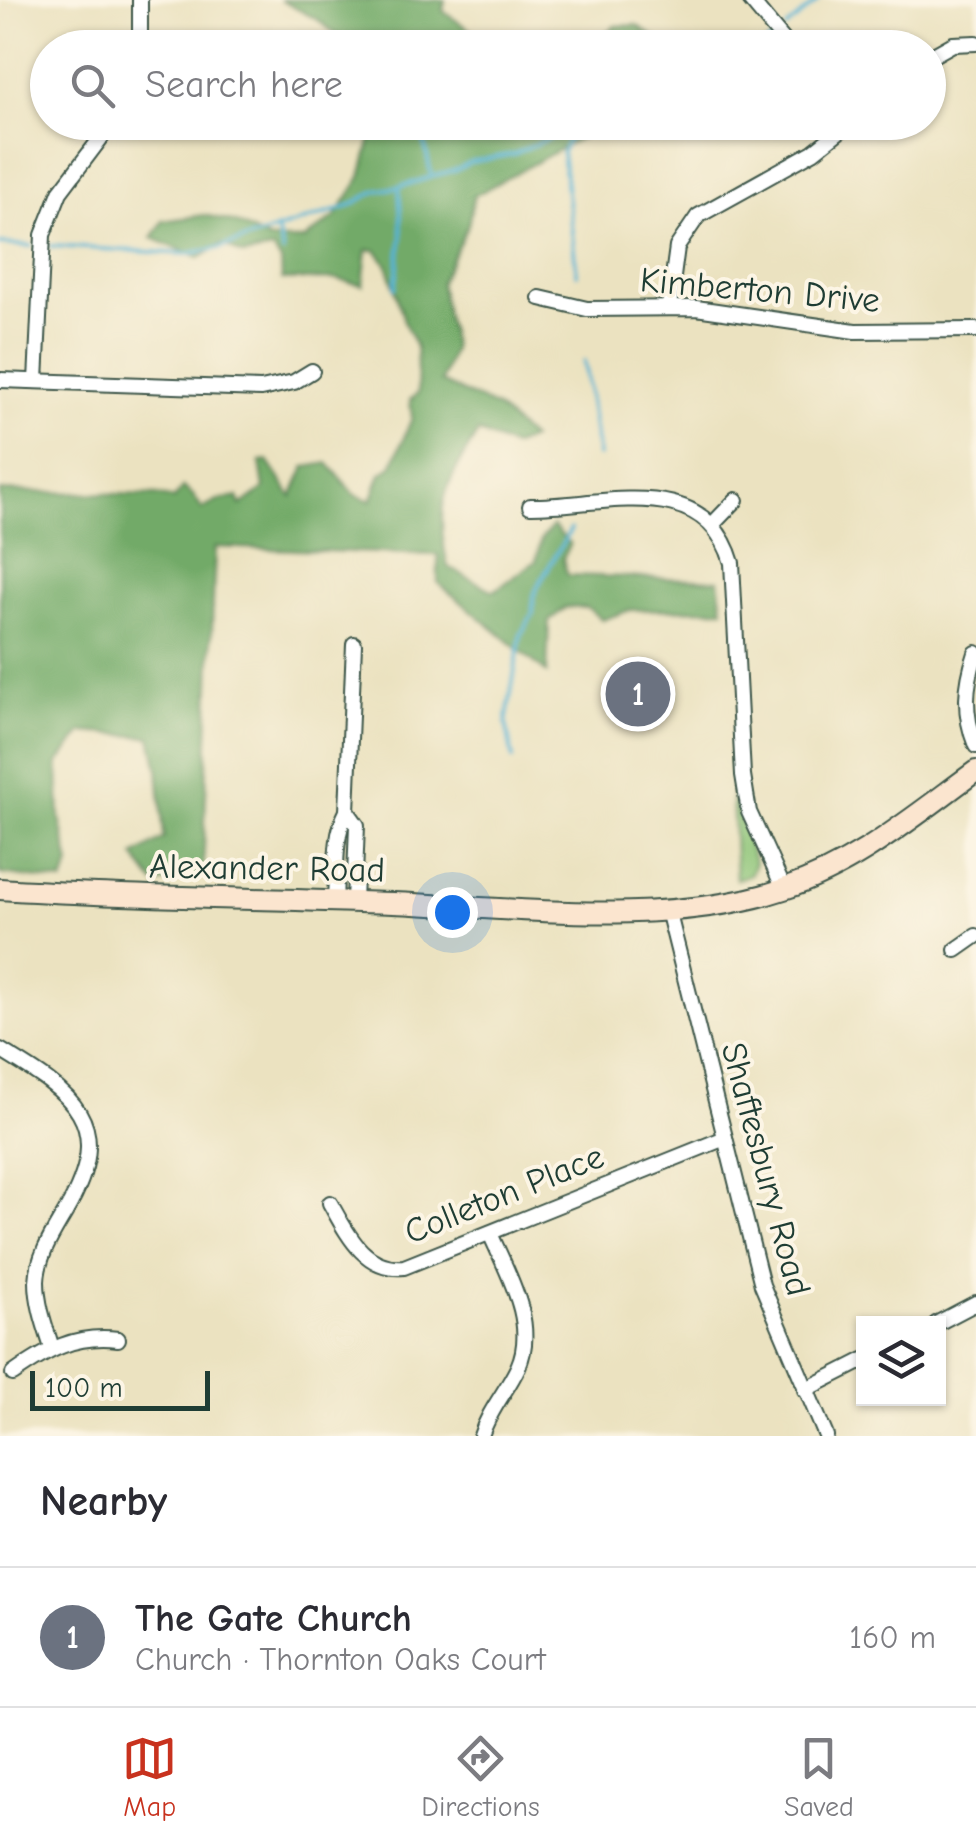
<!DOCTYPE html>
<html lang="en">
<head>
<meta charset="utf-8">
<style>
  :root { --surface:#fff; --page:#f2f2f3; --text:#2b2b33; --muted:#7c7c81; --line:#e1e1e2; --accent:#c8321e }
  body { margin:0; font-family:"Comic Neue",sans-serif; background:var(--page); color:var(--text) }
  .controls { position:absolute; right:30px; bottom:30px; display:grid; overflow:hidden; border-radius:0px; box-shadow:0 2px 8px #0004 }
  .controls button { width:90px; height:90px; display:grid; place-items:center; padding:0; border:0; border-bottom:2px solid var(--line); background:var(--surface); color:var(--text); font:50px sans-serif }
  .scale { position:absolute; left:30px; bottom:25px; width:180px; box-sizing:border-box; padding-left:10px; border:5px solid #1f3d34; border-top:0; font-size:28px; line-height:35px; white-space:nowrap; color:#1f3d34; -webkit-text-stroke:8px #fcf5e5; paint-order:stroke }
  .you { position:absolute; left:452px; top:912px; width:35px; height:35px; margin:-25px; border:8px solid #fff; border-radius:50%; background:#1a73e8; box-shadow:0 0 0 15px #1a73e833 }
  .badge { display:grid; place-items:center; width:65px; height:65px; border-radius:50%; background:var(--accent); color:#fff; font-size:32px; font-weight:700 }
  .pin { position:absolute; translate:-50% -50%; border:5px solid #fff; box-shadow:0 2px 10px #0006 }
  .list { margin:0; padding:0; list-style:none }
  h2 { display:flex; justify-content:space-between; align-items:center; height:130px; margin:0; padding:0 40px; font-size:42px }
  h2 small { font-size:32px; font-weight:400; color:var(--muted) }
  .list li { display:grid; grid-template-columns:65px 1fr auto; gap:30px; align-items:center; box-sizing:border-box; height:140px; padding:0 40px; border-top:2px solid var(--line) }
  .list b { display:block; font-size:38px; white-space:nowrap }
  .list p { margin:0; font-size:32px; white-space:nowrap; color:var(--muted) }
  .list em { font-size:32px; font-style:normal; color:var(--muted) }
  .icon { flex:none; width:55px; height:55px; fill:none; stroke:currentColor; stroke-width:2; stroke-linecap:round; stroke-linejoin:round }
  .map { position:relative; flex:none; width:976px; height:1436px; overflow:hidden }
  .search { position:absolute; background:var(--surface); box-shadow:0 2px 8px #0004; left:30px; right:30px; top:30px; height:110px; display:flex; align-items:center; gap:25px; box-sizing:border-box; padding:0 35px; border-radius:55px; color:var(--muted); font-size:38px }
  .sheet { height:270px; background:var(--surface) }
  nav { display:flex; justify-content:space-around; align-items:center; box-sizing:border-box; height:140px; border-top:2px solid var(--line); background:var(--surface); font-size:28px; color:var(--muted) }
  nav a { display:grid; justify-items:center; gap:5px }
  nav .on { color:var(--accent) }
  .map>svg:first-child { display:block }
  .green { fill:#8ec578; stroke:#568156; stroke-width:2.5 }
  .forest { fill:#72aa68; stroke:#48744e; stroke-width:2.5 }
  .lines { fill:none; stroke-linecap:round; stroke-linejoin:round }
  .stream { stroke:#55b3d3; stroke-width:4 }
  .street-casing { stroke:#3e5649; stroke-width:18 }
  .secondary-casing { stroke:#3e5649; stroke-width:24 }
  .street { stroke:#fff; stroke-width:14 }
  .secondary { stroke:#fbe5cf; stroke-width:20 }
  .labels { text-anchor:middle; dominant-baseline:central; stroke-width:8; stroke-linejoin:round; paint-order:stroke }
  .street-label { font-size:35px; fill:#1f3d34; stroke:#fcf5e5 }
</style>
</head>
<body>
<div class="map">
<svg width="976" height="1436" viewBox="0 0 976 1436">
  <rect width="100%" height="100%" fill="#fcf5e5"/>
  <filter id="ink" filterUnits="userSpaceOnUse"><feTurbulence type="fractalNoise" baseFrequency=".01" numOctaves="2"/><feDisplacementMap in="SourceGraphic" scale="20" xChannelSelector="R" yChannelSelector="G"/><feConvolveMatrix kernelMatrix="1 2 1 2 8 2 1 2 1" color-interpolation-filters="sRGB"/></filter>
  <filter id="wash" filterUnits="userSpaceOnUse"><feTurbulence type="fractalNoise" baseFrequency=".0048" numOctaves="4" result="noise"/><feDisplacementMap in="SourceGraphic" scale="40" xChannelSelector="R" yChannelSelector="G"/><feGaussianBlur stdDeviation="2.25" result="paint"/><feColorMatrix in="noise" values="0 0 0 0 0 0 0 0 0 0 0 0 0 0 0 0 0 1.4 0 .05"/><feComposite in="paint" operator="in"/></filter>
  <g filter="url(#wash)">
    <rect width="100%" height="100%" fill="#ebe2c0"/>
    <path class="green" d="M 732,792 L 755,863 L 750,875 L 736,879 Z"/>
    <g class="forest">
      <path d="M 280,0 L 445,0 L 443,11 L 474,33 L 475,47 L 352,47 L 318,20 Z"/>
      <path d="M 637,25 L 668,47 L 587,47 L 615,26 Z"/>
      <path d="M 375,123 L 651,123 L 644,126 L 590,133 L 474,196 L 468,225 L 440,283 L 453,349 L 441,382 L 497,408 L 531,439 L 512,447 L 478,432 C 446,486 433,502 448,567 L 494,591 L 536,561 L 541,539 L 553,526 L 570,544 L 563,559 L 567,575 L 719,580 L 723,609 L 630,610 L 602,620 L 588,608 L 566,607 L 549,621 L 547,673 L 438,583 L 438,555 L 215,547 L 203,875 L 155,884 L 134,856 L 164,838 L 158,769 L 151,737 L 82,732 L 58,764 L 60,818 L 70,865 L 63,882 L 0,874 L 0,491 L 157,495 L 174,499 L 183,487 L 193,495 L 202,509 L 220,500 L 238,497 L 241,506 L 264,489 L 260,462 L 268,461 L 292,497 L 305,467 L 328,463 L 355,495 L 371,501 L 381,474 L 392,466 L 412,418 L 410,400 L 418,393 L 416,347 L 405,324 L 387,264 L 376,250 L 367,250 L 363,285 L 335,279 L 282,280 L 281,261 L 273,250 L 243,255 L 222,244 L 199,258 L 152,238 L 163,221 L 205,215 L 236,223 L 270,240 L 304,240 L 335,217 L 361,177 Z"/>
    </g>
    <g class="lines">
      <g class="stream">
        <path d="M 786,28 L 819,0"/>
        <path d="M 762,48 L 771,40"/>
        <path d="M 414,122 L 424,141 L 431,174"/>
        <path d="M 604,122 L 619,125 L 623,122"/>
        <path d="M 569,137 L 562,152 L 577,274"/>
        <path d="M 277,229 L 283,252"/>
        <path d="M 0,244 L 31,246"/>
        <path d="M 51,246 L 186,254 L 220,248 L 347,207 L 376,191 L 399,187 L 460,168 L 470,162 L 514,154 L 554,136 L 570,135 L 596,122"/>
        <path d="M 395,288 L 402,235 L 399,188"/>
        <path d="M 584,361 L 598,456"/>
        <path d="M 513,759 L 506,723 L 521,634 L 533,614 L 533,597 L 539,584 L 571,529"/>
      </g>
    </g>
  </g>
  <g filter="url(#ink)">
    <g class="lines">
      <g class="street-casing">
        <g id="street">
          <path d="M 750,0 L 790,48"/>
          <path d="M 140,48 L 140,0"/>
          <path d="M 928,58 L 953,44 L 976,43"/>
          <path d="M 540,298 L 587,309 L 696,308 L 855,331 L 976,330"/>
          <path d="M 669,306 L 677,247 L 698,216 L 813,152 L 851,122"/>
          <path d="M 0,380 L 261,389 L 294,382 L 312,371"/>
          <path d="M 36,381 L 43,235 L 60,192 L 113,122"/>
          <path d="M 530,506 C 601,507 705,470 732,563 L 743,775 L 749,812 L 784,889"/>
          <path d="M 712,525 L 736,500"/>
          <path d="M 976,653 C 965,686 963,713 976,746"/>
          <path d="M 347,811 L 357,825 L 354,902"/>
          <path d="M 335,901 C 337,872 333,837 347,811 L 354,644"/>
          <path d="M 668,910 L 762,1285 L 826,1436"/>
          <path d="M 956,950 L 976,936"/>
          <path d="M 0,1050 C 73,1094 117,1122 66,1211 C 54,1232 38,1255 37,1281 C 37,1304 45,1326 52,1348"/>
          <path d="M 330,1203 C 347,1233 364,1271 404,1267 L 725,1138"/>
          <path d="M 936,1324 L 976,1303"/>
          <path d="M 13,1374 C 47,1350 75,1334 118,1339"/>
          <path d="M 805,1390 L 864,1360"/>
          <path d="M 481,1436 C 489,1410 507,1391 518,1367 C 538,1323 507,1273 490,1233"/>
        </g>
      </g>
      <g class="secondary-casing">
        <path id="secondary" d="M 0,889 C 131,898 262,898 393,903 C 514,908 669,928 784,889 C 857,865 914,816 976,771"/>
      </g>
      <use href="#street" class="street"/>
      <use href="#secondary" class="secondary"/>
    </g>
  </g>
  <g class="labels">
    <g class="street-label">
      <text transform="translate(760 290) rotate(5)">Kimberton Drive</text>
      <text transform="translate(267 868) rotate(1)">Alexander Road</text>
      <text transform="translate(766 1169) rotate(75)">Shaftesbury Road</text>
      <text transform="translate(504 1194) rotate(-22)">Colleton Place</text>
    </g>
  </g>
</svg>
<div class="controls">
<button><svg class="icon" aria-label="layers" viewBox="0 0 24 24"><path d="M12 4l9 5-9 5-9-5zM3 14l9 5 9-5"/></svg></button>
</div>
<div class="scale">100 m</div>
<div class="you"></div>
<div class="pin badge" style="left:638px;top:694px;background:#6b7280">1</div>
<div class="search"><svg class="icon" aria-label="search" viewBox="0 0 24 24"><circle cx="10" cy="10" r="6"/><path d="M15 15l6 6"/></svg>Search here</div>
</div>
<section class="sheet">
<h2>Nearby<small></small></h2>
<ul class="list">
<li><span class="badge" style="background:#6b7280">1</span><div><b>The Gate Church</b><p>Church · Thornton Oaks Court</p></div><em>160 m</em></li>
</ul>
</section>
<nav>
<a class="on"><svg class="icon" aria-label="map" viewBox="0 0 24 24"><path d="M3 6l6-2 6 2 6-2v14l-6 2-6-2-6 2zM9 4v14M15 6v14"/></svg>Map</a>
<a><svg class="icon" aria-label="directions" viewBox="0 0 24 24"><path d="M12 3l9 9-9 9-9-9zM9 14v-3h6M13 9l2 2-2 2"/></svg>Directions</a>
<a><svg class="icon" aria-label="saved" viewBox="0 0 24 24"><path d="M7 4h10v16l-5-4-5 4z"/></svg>Saved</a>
</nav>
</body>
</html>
